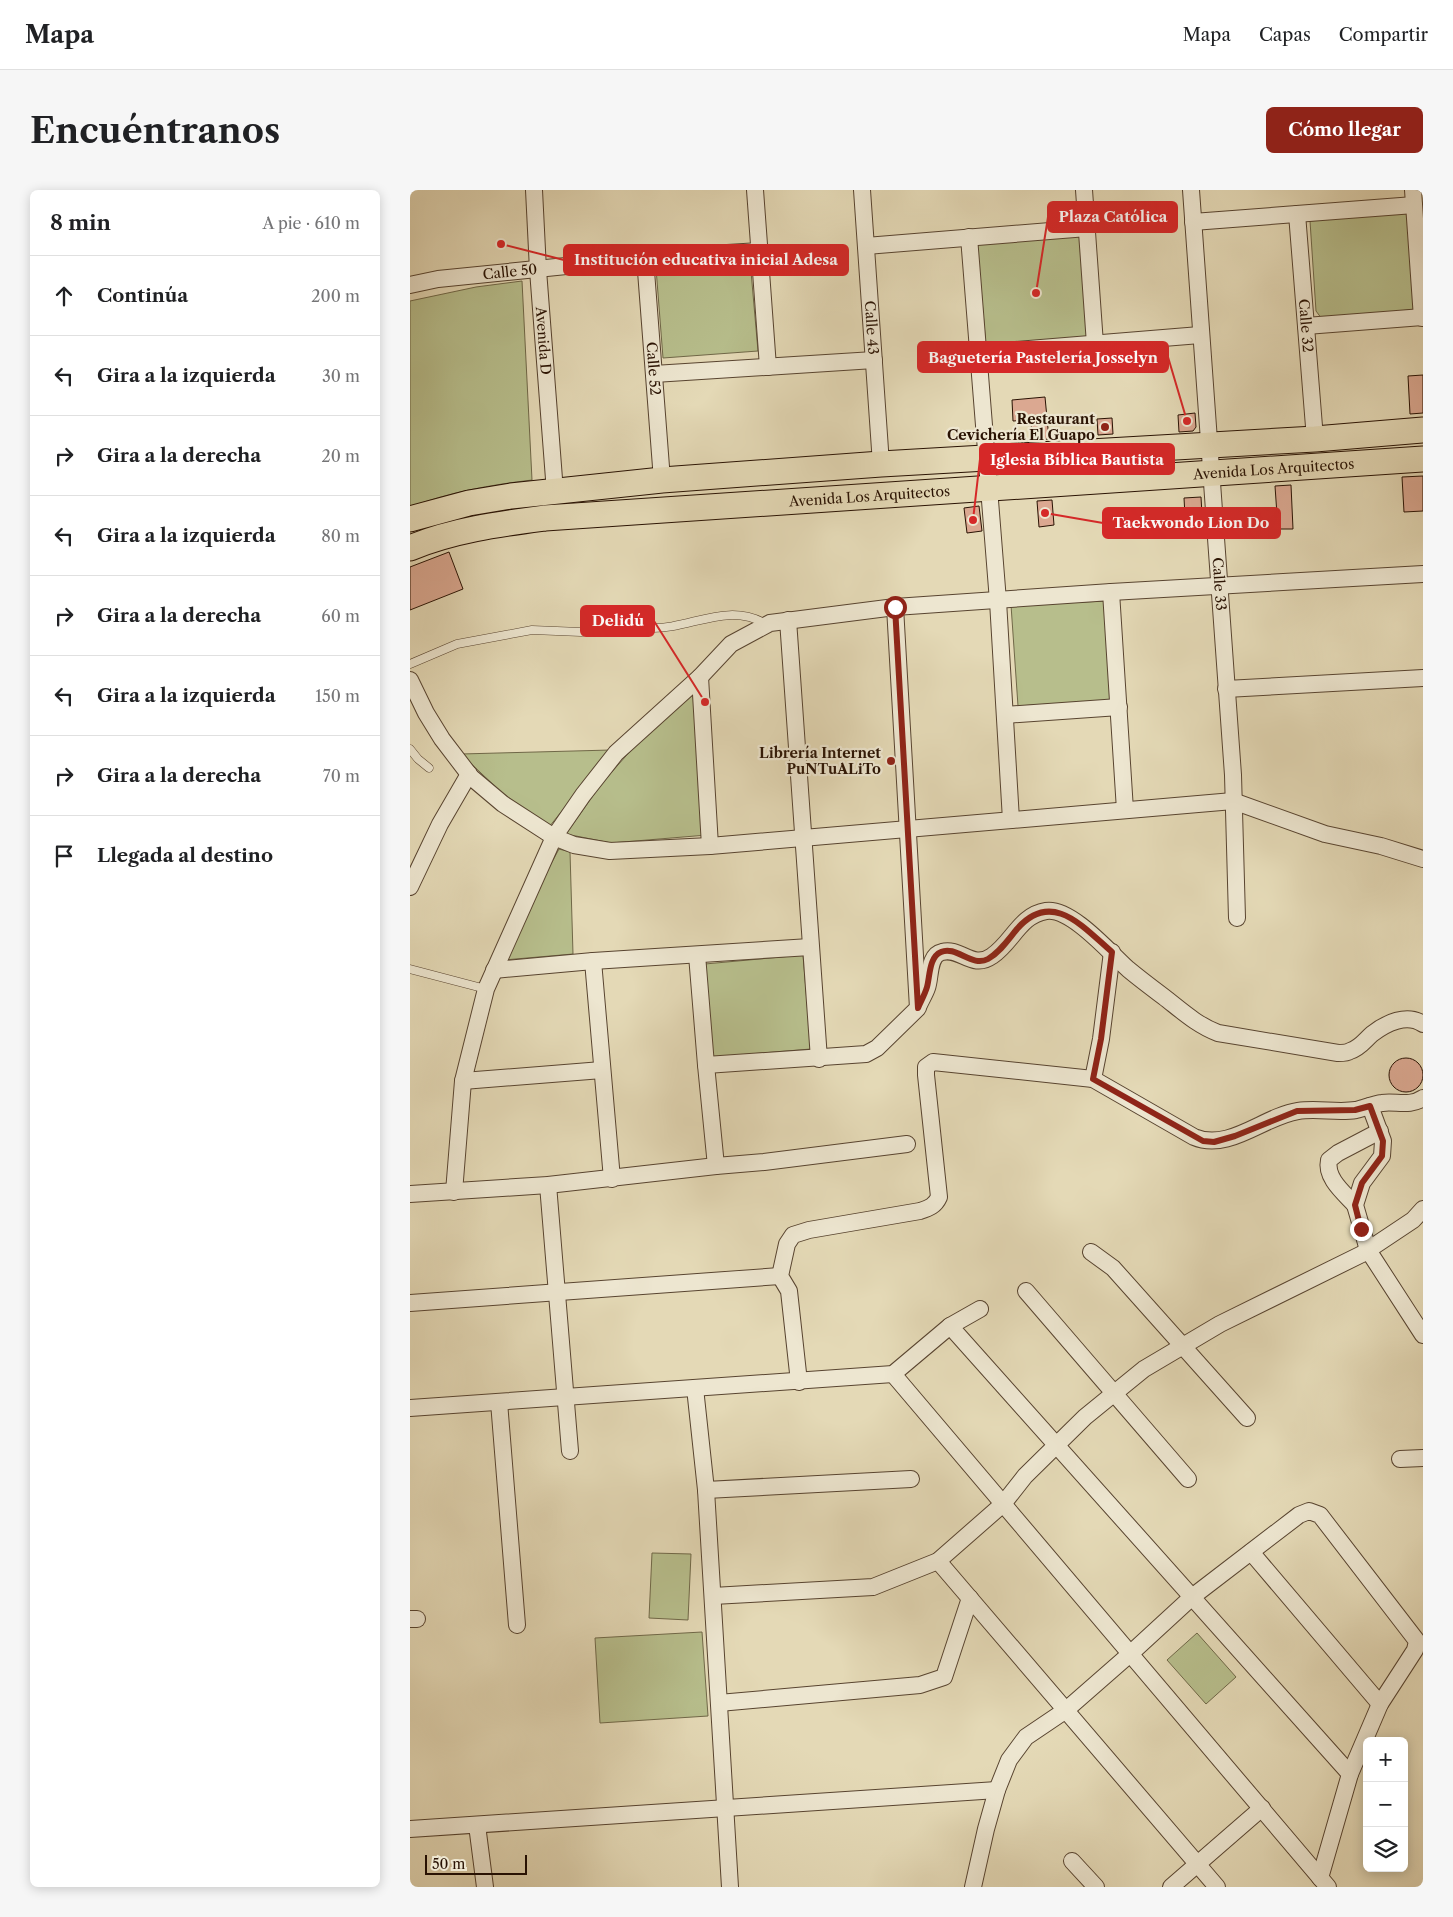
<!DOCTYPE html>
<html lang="es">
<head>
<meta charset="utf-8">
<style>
  :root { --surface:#fff; --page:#f6f6f6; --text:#202124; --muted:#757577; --line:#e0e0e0; --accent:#8f2418 }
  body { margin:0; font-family:"Libre Caslon Text",serif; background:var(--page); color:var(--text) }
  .controls { position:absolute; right:15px; bottom:15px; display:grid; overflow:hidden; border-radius:8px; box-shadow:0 2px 12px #0003 }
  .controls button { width:45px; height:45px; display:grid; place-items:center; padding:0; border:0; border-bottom:1px solid var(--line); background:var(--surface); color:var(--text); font:25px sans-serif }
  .scale { position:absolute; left:15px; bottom:12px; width:102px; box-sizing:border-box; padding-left:5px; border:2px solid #291203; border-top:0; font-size:14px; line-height:18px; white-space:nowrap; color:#291203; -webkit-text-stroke:4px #ede6d0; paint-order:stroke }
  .stop { position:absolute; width:15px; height:15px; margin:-11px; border:4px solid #8f2418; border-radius:50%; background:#fff }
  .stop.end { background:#8f2418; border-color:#fff; box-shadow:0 1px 5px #0008 }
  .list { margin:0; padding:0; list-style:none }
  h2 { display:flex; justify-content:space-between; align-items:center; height:65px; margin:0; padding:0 20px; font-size:21px }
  h2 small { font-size:16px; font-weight:400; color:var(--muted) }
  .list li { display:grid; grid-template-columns:32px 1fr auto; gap:15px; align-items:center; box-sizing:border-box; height:80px; padding:0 20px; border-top:1px solid var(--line) }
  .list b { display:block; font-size:19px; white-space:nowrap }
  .list em { font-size:16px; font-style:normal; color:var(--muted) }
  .icon { flex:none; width:28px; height:28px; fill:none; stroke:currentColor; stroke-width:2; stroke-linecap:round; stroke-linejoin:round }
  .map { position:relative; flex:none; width:1013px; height:1697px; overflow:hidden; border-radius:8px }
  header { display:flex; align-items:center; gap:30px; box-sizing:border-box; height:70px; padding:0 25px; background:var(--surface); border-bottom:1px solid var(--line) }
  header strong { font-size:24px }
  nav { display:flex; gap:28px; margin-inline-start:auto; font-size:18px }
  .intro { display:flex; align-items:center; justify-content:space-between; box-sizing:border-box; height:120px; padding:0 30px }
  h1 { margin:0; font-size:35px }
  .button { padding:12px 22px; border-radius:8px; background:var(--accent); color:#fff; font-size:18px; font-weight:700 }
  main { display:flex; gap:30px; padding:0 30px }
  aside { flex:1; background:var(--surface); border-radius:8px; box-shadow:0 2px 12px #0003 }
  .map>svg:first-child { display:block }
  .green { fill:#b7be8c; stroke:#706848 }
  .building { fill:#dba891; stroke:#291203 }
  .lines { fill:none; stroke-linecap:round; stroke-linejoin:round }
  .service-casing { stroke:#584430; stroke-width:9 }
  .minor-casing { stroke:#584430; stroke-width:18 }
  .primary-casing { stroke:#291203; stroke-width:27 }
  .service { stroke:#ede6d0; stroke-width:8 }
  .minor { stroke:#ede6d0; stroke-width:16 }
  .primary { stroke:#e4d9b6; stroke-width:25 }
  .route { stroke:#8f2418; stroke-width:6 }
  .poi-dot { fill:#8f2418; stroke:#ede6d0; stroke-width:2 }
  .labels { text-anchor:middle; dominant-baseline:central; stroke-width:4.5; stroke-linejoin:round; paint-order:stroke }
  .street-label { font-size:14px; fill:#291203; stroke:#ede6d0 }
  .poi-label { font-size:14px; font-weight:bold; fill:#291203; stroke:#ede6d0; text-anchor:end }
  .leader { fill:none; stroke:#d62828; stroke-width:2 }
  .callout-dot { fill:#d62828; stroke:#ede6d0; stroke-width:2 }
  .callout { fill:#d62828; stroke:#d62828; stroke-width:2 }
  .callout-label { font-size:15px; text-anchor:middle; font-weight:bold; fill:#fff }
</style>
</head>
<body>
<header>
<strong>Mapa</strong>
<nav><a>Mapa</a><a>Capas</a><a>Compartir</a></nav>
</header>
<div class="intro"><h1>Encuéntranos</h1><a class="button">Cómo llegar</a></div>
<main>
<aside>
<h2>8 min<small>A pie · 610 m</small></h2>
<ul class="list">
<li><svg class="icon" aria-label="ahead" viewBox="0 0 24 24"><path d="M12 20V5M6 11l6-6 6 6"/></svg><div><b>Continúa</b></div><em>200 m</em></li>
<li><svg class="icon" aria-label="left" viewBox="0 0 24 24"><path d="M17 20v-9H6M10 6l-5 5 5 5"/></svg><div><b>Gira a la izquierda</b></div><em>30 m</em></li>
<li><svg class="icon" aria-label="right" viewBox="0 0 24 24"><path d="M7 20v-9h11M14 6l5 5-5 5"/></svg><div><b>Gira a la derecha</b></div><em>20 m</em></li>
<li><svg class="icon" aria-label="left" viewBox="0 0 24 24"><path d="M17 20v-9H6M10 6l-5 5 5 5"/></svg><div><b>Gira a la izquierda</b></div><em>80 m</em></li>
<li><svg class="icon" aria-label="right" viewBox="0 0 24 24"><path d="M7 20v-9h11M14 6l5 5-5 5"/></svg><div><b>Gira a la derecha</b></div><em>60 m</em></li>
<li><svg class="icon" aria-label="left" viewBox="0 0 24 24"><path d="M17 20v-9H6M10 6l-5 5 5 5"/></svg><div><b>Gira a la izquierda</b></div><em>150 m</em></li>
<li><svg class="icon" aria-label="right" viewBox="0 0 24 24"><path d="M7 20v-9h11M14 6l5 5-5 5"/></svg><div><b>Gira a la derecha</b></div><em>70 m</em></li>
<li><svg class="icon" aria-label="arrive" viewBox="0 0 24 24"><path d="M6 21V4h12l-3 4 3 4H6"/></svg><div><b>Llegada al destino</b></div></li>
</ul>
</aside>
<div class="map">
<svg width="1013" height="1697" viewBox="0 0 1013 1697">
  <rect width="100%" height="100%" fill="#e4d9b6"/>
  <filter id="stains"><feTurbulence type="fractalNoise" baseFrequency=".004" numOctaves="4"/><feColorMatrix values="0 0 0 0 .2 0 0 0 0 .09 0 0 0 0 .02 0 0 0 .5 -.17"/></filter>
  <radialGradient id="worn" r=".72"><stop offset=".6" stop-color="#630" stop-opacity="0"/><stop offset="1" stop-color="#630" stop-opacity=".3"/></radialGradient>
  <g class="green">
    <path d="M 995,21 L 1001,27 L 1008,119 L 912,129 L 906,121 L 900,31 Z"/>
    <path d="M 677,38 L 685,154 L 576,157 L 567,52 Z"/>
    <path d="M 340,70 L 348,161 L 253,168 L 246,78 Z"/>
    <path d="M 112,91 L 122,290 C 80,295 40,302 0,317 L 0,111 L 66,97 Z"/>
    <path d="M 697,411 L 705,510 L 608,516 L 601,415 Z"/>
    <path d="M 286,495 L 297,645 L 201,653 L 156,644 L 192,593 L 239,540 Z"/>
    <path d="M 201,560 L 139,637 L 91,602 L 51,564 Z"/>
    <path d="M 149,659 L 160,662 L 163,764 L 94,770 L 117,718 Z"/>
    <path d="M 393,765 L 401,859 L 303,867 L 295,774 Z"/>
    <path d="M 242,1363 L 281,1364 L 278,1430 L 239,1428 Z"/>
    <path d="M 292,1442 L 298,1526 L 190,1533 L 185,1448 Z"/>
    <path d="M 787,1443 L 826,1487 L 796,1514 L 757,1470 Z"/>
  </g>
  <g class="building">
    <path d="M 1013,185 L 1013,223 L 1000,224 L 998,186 Z"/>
    <path d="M 635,207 L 639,249 L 622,250 L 621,230 L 603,231 L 602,210 Z"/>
    <path d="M 785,223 L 786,237 L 783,241 L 769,242 L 768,225 Z"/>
    <path d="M 702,228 L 703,244 L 688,245 L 687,229 Z"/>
    <path d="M 1013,286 L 1013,321 L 994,322 L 992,287 Z"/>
    <path d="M 881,295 L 883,339 L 868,339 L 865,296 Z"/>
    <path d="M 791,307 L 793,342 L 776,343 L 774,308 Z"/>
    <path d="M 642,310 L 644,335 L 629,337 L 627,311 Z"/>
    <path d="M 569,316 L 572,341 L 557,343 L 554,318 Z"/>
    <path d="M 39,362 L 53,399 L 0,420 L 0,377 Z"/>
    <circle cx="996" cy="885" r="17"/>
  </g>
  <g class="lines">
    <g class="service-casing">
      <g id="service">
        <path d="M 0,474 L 47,454 L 122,440 L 171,442 L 192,440 L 218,442 L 229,442 L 239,438 C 280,440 316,411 356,434"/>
        <path d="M 0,559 L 8,569 L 19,578"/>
        <path d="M 0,779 L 76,799"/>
      </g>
    </g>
    <g class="minor-casing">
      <g id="minor">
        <path id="s1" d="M 124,0 L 128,80 L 145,302"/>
        <path d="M 345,0 L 358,177"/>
        <path id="s2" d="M 452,0 L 471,274"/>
        <path d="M 674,0 L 685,154"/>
        <path id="s3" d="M 781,0 L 823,585 L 827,728"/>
        <path d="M 1003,0 L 1012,128"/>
        <path id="s4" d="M 887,24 L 905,249"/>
        <path d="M 783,32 L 1004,15"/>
        <path d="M 559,47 L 588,411 L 601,630"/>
        <path d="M 456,56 L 677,38"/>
        <path id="s5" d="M 235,68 L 252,290"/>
        <path id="s6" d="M 0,95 L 28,89 L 235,68 L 350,61"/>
        <path d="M 896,136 L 1013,127"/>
        <path d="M 569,163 L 790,145"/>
        <path d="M 244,184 L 464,170"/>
        <path d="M 701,402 L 715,620"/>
        <path d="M 378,430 L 409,869"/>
        <path d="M 290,487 L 300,656"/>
        <path d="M 0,490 L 16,523 L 32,549 L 61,587 L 93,614 L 144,647 L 164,655 L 200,661 L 300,656 L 823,611 L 915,644 L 971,656 L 1013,669"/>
        <path d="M 816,499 L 1013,488"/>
        <path d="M 595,525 L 709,517"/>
        <path d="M 0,697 L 30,634 L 59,584"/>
        <path d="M 287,765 L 296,875 L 306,976"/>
        <path d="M 183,771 L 202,989"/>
        <path d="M 84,780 L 183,771 L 400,757"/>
        <path d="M 509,815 C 511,810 515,804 517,798 C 521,787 518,765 532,762 C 551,757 562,780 582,766 C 602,753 610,725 636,721 C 661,717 701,764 718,779 C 730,789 742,798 754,807 C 772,821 787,835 808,843 L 928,863 C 932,863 937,863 940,861 C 950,858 955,850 962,844 C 976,833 997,823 1013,834"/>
        <path d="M 296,875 L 456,864 L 467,858 L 508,818 L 485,417"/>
        <path d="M 683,889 L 691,849 L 702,762"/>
        <path d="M 53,891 L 192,880"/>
        <path d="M 960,916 L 973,951 L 972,966 L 952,993 L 945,1015 L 958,1060 L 1013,1145"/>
        <path d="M 138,995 L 160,1261"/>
        <path d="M 44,1002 L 53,891 L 76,799 L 144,647 L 173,605 L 206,563 L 290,487 L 321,454 L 360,433 L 485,417 L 701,402 L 1013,384"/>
        <path d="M 0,1004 L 138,995 L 306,976 L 354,972 L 497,954"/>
        <path d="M 945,1015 C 934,1003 915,988 919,970 L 928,963 L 970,941"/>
        <path d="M 681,1062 L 703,1078 L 837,1228"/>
        <path d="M 616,1101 L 778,1289"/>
        <path d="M 0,1113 L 370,1086"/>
        <path d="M 540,1136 L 940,1584"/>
        <path d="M 483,1184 L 918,1697"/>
        <path d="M 389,1192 L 379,1101 L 370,1086 L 377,1054 L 383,1045 L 399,1040 L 510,1021 C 519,1018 525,1016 529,1007 L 516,885 L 516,877 L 523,872 L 683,889 L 784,947 C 819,962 854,926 888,921 C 907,918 927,923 946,920 C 955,918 963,914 972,913 C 986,911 1000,917 1013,908"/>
        <path d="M 285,1198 L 296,1300 L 320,1697"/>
        <path d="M 89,1212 L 107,1435"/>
        <path d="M 0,1218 L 483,1184 L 540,1136 L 570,1119"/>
        <path d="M 990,1269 L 1013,1268"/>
        <path d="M 296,1300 L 501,1289"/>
        <path d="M 841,1362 L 970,1514"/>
        <path d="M 528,1371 L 807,1697"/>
        <path d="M 303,1406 L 463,1397 L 528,1371 L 593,1314 L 615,1286 L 675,1227 L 734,1179 L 810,1134 L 952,1064 L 1003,1030 L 1013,1019"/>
        <path d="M 0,1429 L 7,1429"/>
        <path d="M 309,1513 L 510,1495 L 534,1487 L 560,1408"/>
        <path d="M 67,1635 L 75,1697"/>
        <path d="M 0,1639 L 587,1600"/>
        <path d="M 662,1671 L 686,1697"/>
        <path d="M 563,1697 L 576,1639 L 587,1600 L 599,1570 L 616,1547 L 656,1520 L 720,1464 L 782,1407 L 889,1325 L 899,1321 L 910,1325 L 1007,1451 L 1005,1460 L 970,1514 L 940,1584 L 910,1688"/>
        <path d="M 761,1697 L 852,1618"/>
      </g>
    </g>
    <g class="primary-casing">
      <g id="primary">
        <path d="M 0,329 L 59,313 L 101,306 L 252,290 L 471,274 L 905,249 L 1013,240"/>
        <path id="s7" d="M 0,358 C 43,340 90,334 135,328 L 1013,269"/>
      </g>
    </g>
    <use href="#service" class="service"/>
    <use href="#minor" class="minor"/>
    <use href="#primary" class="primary"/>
  </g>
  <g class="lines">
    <path class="route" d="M 485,417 L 508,818 C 511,811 515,804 517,797 C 520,786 519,767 531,762 C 546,755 562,778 578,769 C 590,762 598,750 607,739 C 642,699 673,737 702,762 L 691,849 L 683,889 L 793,951 L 804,952 L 825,946 L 887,921 L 945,920 L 960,916 L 973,951 L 972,966 L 952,993 L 945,1015 L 951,1039"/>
  </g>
  <g class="poi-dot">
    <circle cx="695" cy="237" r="5"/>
    <circle cx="481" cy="571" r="5"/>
  </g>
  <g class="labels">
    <g class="street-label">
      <text stroke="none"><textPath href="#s6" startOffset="101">Calle 50</textPath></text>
      <text stroke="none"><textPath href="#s4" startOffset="112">Calle 32</textPath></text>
      <text stroke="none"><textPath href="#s2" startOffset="138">Calle 43</textPath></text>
      <text stroke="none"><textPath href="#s1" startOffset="151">Avenida D</textPath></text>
      <text stroke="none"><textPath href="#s5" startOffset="111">Calle 52</textPath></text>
      <text stroke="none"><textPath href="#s7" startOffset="869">Avenida Los Arquitectos</textPath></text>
      <text stroke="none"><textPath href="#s7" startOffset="464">Avenida Los Arquitectos</textPath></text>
      <text stroke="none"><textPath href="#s3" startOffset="395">Calle 33</textPath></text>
    </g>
    <g class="poi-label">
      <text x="685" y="229">Restaurant<tspan x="685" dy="16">Cevichería El Guapo</tspan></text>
      <text x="471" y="563">Librería Internet<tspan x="471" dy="16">PuNTuALiTo</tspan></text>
    </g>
  </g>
  <path class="leader" d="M626 103L638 27M91 54L154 70M777 231L758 167M563 330L570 269M635 323L693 333M295 512L244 431"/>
  <g class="callout-dot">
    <circle cx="626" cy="103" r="5"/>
    <circle cx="91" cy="54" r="5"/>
    <circle cx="777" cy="231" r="5"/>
    <circle cx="563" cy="330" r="5"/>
    <circle cx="635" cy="323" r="5"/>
    <circle cx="295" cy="512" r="5"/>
  </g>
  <g class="callout">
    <rect x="638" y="12" width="129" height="30" rx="5"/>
    <rect x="154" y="55" width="284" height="30" rx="5"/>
    <rect x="508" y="152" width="250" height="30" rx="5"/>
    <rect x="570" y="254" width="194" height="30" rx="5"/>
    <rect x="693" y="318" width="177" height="30" rx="5"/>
    <rect x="171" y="416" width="73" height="30" rx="5"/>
  </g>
  <g class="callout-label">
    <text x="703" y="32">Plaza Católica</text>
    <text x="296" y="75">Institución educativa inicial Adesa</text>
    <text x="633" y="173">Baguetería Pastelería Josselyn</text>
    <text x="667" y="275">Iglesia Bíblica Bautista</text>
    <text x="781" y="338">Taekwondo Lion Do</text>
    <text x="208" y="436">Delidú</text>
  </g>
  <rect width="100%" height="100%" filter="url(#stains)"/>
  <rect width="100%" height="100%" fill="url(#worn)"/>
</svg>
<div class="controls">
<button>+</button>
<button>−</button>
<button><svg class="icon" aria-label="layers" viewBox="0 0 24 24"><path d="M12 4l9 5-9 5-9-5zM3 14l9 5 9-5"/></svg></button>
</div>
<div class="scale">50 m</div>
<div class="stop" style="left:485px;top:417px"></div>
<div class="stop end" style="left:951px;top:1039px"></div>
</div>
</main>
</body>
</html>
